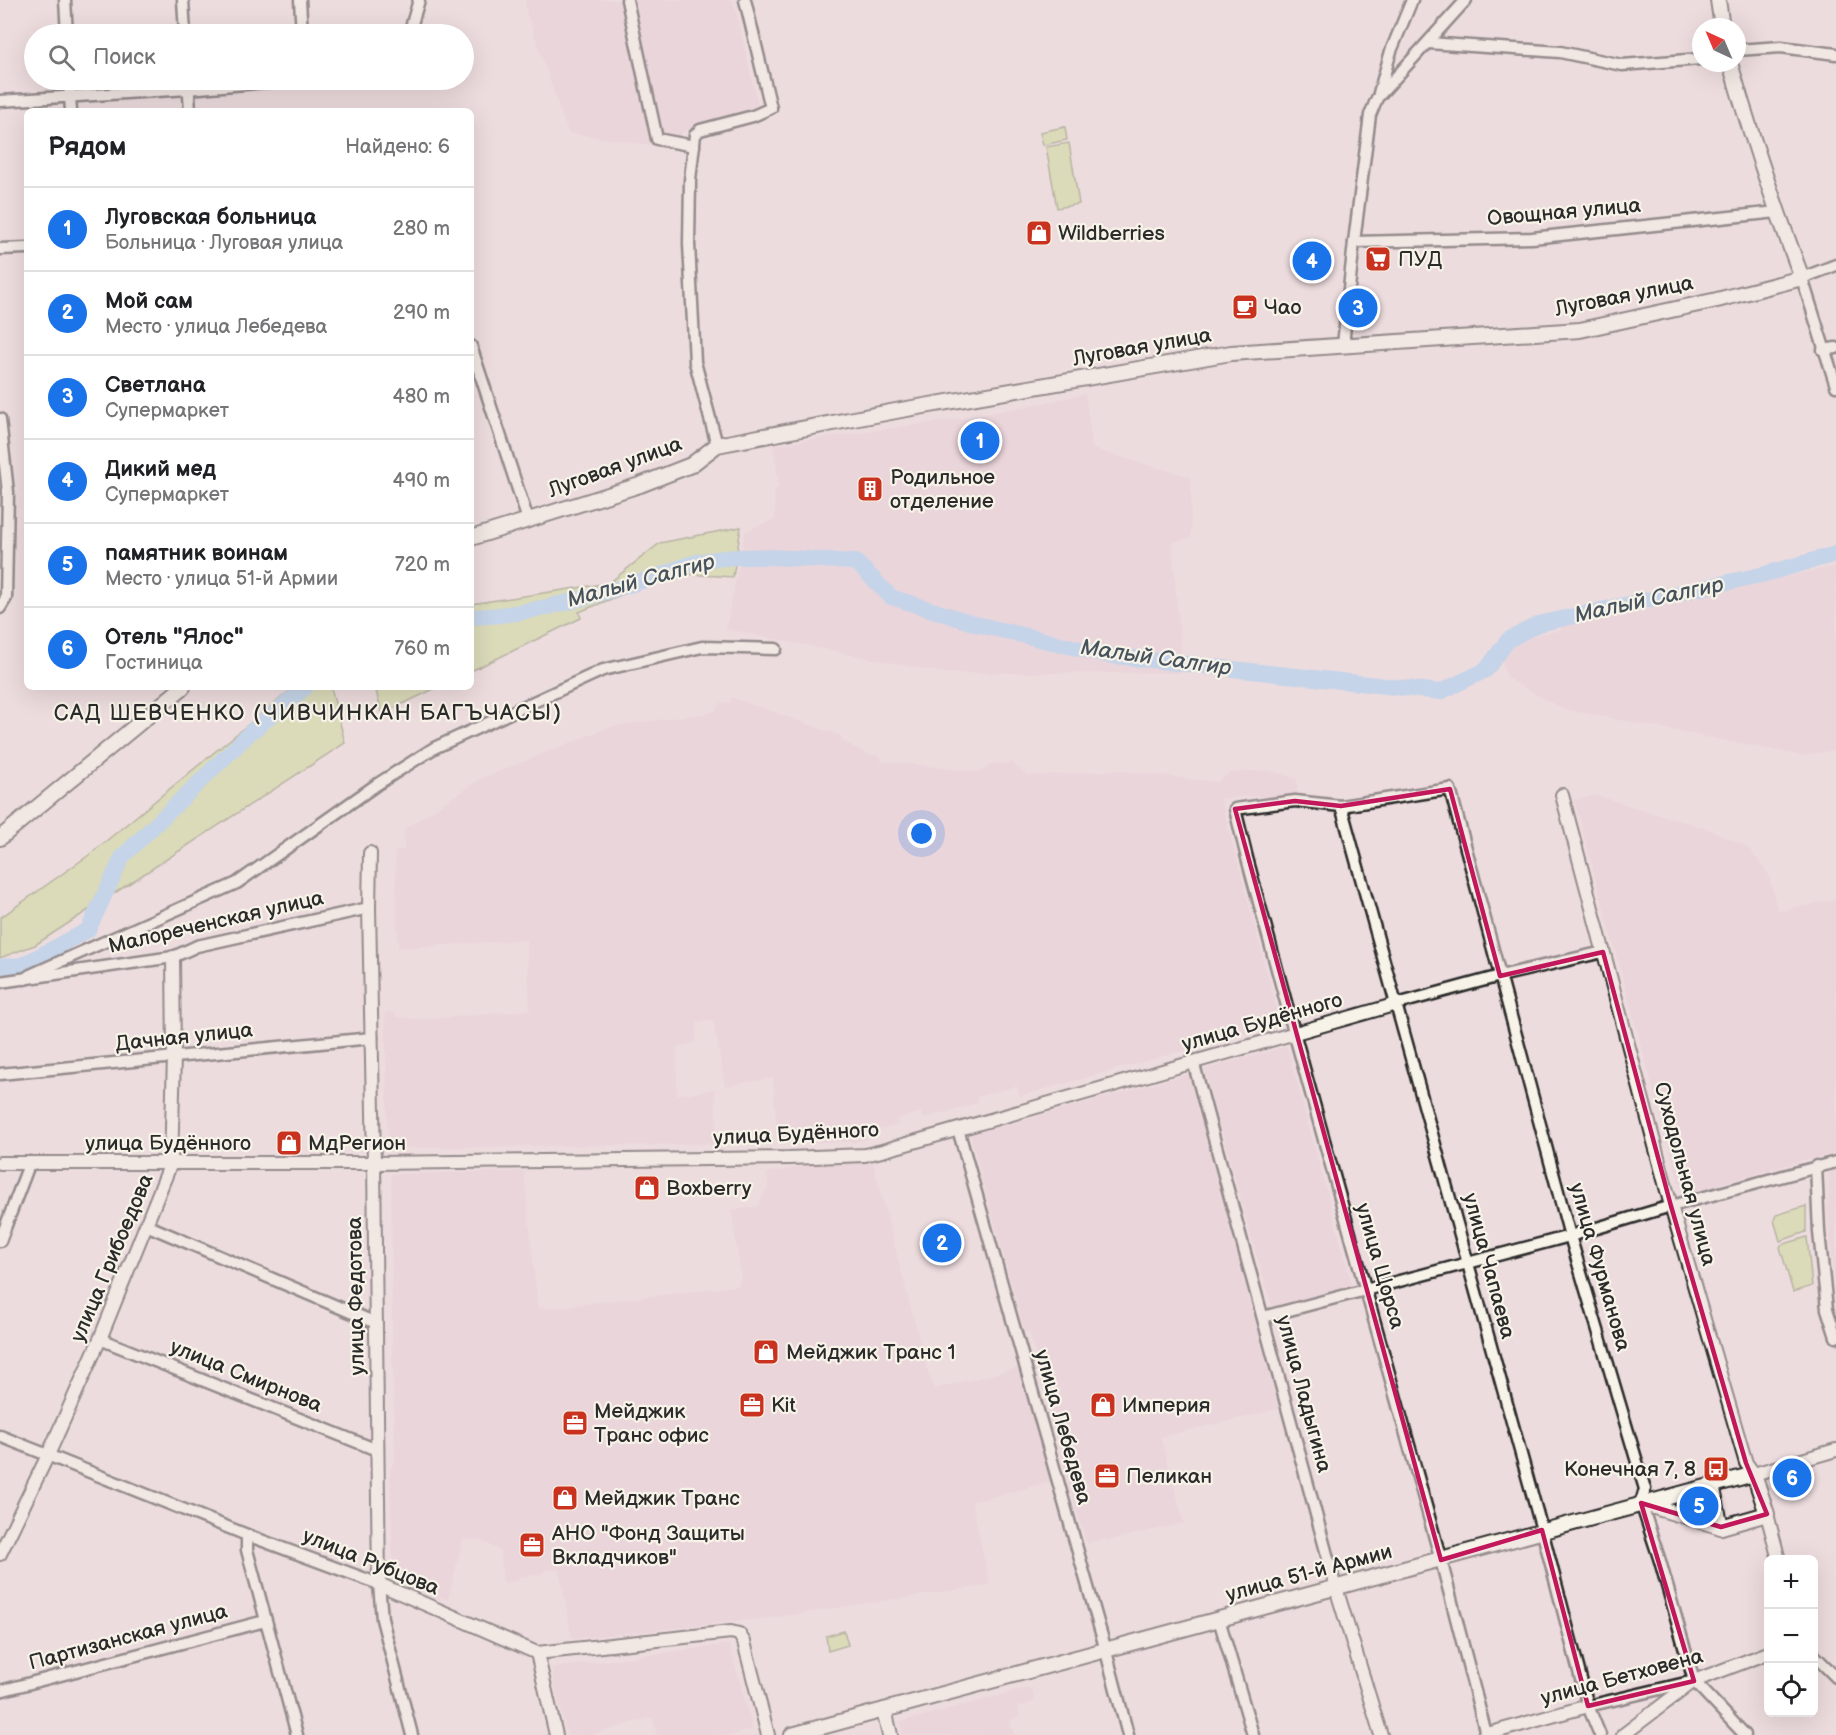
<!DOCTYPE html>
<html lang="ru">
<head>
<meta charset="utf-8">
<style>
  :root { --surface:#fff; --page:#f2f2f2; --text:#202124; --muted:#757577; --line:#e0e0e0; --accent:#1a73e8 }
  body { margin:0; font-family:"Balsamiq Sans",sans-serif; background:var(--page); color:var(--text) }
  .controls { position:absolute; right:18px; bottom:18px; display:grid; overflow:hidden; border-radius:9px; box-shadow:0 6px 24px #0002 }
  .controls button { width:54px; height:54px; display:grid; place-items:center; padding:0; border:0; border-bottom:2px solid var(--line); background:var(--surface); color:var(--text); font:30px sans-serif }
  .compass { position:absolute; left:1692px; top:18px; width:54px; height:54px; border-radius:50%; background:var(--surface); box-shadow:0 6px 24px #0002; rotate:316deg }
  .you { position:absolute; left:922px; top:834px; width:21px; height:21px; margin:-15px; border:4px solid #fff; border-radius:50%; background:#1a73e8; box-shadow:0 0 0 9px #1a73e833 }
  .badge { display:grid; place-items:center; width:39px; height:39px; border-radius:50%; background:var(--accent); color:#fff; font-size:20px; font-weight:700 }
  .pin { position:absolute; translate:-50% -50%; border:3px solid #fff; box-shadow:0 2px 6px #0006 }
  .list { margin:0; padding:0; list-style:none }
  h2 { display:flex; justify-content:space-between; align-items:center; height:78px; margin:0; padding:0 24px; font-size:26px }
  h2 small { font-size:20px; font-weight:400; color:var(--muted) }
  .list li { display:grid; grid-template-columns:39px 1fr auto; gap:18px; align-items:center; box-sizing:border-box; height:84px; padding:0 24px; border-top:2px solid var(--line) }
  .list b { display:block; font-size:22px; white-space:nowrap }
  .list p { margin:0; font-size:20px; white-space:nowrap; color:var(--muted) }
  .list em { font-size:20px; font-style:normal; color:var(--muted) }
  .icon { flex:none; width:33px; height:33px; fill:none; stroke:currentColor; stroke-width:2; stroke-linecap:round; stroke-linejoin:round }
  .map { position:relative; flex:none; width:1836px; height:1735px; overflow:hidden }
  .search { position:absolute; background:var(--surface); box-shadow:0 6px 24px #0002; left:24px; top:24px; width:450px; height:66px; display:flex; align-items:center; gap:15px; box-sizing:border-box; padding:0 21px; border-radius:33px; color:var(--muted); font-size:22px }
  .panel { position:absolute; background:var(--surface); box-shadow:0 6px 24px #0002; left:24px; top:108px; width:450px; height:582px; border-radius:9px }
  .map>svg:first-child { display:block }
  .built { fill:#e6ccd7 }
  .green { fill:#c5d88d; stroke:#78825c; stroke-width:1.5 }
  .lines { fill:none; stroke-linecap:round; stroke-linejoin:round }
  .river { stroke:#95caf3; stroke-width:16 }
  .minor-casing { stroke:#2b2b2b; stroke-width:15 }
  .tertiary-casing { stroke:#2b2b2b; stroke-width:16 }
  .secondary-casing { stroke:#2b2b2b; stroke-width:18 }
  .minor { stroke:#f7f3e8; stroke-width:10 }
  .tertiary { stroke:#f7f3e8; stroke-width:12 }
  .secondary { stroke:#f7f3e8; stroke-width:14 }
  .marked { fill:none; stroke:#c2185b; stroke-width:4.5; stroke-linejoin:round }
  .labels { text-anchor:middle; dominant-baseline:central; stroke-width:4.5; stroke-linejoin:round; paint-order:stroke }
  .street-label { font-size:21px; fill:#2b2b2b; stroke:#f7f3e8 }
  .poi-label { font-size:21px; fill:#2b2b2b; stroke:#f7f3e8; text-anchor:start }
  .water-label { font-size:22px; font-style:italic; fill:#46535d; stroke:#f7f3e8 }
  .neighbourhood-label { font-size:22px; letter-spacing:1.5px; fill:#2b2b2b; stroke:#f7f3e8 }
</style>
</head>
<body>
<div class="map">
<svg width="1836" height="1735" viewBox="0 0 1836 1735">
  <rect width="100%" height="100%" fill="#eddcde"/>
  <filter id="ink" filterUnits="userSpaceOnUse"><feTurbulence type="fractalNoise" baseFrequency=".0167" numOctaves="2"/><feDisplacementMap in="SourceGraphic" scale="12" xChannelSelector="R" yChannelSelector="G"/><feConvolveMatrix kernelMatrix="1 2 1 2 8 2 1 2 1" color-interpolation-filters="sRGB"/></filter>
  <g filter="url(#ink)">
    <g class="built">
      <path d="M 525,0 L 733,0 L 759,108 L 684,131 L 670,148 L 568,133 L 527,14 Z"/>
      <path d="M 1085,394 L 1093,449 L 1191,477 L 1191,538 L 1172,543 L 1183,673 L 941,673 L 726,629 L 745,531 L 775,519 L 774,491 L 779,486 L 773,445 L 971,417 Z"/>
      <path d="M 1836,566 L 1836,750 L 1803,756 L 1563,709 L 1508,679 L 1502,663 L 1510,641 L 1560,630 L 1563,624 Z"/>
      <path d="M 731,697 L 842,736 L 841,740 L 867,754 L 881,756 L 881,761 L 982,772 L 990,764 L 1012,763 L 1028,776 L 1118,770 L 1217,782 L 1229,773 L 1268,770 L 1297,779 L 1298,799 L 1248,796 L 1221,799 L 1280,1020 L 1273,1026 L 1020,1096 L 1017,1086 L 977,1097 L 978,1103 L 923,1119 L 921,1112 L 897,1119 L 898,1125 L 867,1133 L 867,1139 L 854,1142 L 792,1142 L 777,1141 L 773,1078 L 725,1086 L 713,1020 L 697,1022 L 696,1043 L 677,1047 L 677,1095 L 715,1089 L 717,1132 L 720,1132 L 720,1139 L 732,1138 L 732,1144 L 388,1148 L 385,1012 L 395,1012 L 395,1017 L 426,1019 L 530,1010 L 526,940 L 398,948 L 395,851 L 404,849 L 404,829 L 480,779 L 609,727 L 714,712 L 721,702 L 730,703 Z"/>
      <path d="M 1595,795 L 1711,830 L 1748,847 L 1769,875 L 1778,911 L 1836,899 L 1836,1154 L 1808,1159 L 1682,1195 L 1574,800 Z"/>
      <path d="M 1287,1046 L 1353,1287 L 1274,1308 L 1272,1306 L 1256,1254 L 1222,1132 L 1220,1132 L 1205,1069 Z"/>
      <path d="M 1188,1074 L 1279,1409 L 1161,1437 L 1156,1420 L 1184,1523 L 1106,1541 L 1105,1539 L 1087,1543 L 1078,1517 L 1062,1460 L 1060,1453 L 1063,1450 L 1060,1437 L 1058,1437 L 1029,1332 L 1025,1333 L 970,1135 Z"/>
      <path d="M 873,1163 L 927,1369 L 934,1389 L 1024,1366 L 1054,1481 L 972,1502 L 990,1585 L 770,1618 L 572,1639 L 559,1570 L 545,1570 L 542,1574 L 519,1577 L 518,1581 L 503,1583 L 500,1551 L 481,1540 L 463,1539 L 448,1600 L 441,1597 L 439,1600 L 393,1578 L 390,1470 L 395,1459 L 392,1345 L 391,1174 L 524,1171 L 538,1309 L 738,1286 L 741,1276 L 731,1210 L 758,1206 L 768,1186 L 767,1173 L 815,1164 Z"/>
      <path d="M 1836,1167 L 1836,1297 L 1833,1277 L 1828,1212 L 1829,1173 Z"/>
      <path d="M 729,1644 L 753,1729 L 734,1735 L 657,1735 L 652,1717 L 591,1735 L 567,1735 L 554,1684 L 552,1668 Z"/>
      <path d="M 1027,1688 L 1032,1689 L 1035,1702 L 1018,1707 L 1020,1717 L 1010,1720 L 1014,1735 L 903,1735 L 900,1722 Z"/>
    </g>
    <g class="green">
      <path d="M 1065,127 L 1067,140 L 1043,145 L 1040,132 Z"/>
      <path d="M 1069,143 L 1079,204 L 1057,208 L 1046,147 Z"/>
      <path d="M 741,527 L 733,577 L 670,573 L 631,591 L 579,612 L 581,618 L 471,671 L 471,604 L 609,583 L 660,543 Z"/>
      <path d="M 294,687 L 331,687 L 345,743 L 35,945 L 0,958 L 0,918 L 89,855 Z"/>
      <path d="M 375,687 L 438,687 L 382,714 Z"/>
      <path d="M 1806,1206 L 1806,1232 L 1780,1241 L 1774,1220 L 1776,1215 Z"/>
      <path d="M 1807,1237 L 1812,1286 L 1793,1292 L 1780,1247 L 1781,1245 Z"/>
      <path d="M 1695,1498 L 1697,1506 L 1711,1502 L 1711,1513 L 1708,1517 L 1669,1505 Z"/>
      <path d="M 844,1631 L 848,1645 L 828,1651 L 826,1636 Z"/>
    </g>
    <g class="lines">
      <g class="river">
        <path d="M 471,617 C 529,616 602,594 658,576 C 671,572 684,565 697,562 C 744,551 807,560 856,562 L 891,597 L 976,624 L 1106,655 L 1440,692 L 1486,670 L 1508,640 L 1538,624 L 1765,574 L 1836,554"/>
        <path d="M 0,967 L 22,965 L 88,930 L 123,856 L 251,732 L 306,687"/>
      </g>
      <g class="minor-casing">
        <g id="minor">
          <path d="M 65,0 L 67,34"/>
          <path d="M 183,0 L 185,34"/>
          <path d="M 300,0 L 302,34"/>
          <path d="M 627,0 L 657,139 L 694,146"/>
          <path d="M 409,34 L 419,0"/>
          <path d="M 1428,43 L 1560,52 L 1622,65 L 1701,59"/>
          <path d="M 1737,50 L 1781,47 L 1836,54"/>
          <path d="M 69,80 L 71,111"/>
          <path d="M 188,80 L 190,111"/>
          <path d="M 1379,93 L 1391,51 L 1412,0"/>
          <path d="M 0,101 L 188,89 L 290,80"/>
          <path d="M 1354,242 L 1532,238 L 1777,212"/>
          <path d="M 0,249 L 27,248"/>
          <path d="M 1836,265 L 1802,278 L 1836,386"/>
          <path d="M 1343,345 L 1354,242 L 1370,115 L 1377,98 L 1466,0"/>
          <path d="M 471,346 L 528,520"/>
          <path d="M 1823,350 L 1836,348"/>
          <path d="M 0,419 L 8,492 L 6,598 L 0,608"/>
          <path d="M 717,445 L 695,362 L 689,244 L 690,180 L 695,135 L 700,130 L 753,116 L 771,108 L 745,0"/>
          <path d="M 1341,806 L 1542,1530 L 1588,1706 L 1600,1735"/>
          <path d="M 25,979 L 30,975 L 237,883 L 376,785 L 434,748 L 603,670 L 702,647 L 776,649"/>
          <path d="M 0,982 L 173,957 L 197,946 L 369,908"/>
          <path d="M 1397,1004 L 1500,976 L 1603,952"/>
          <path d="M 1193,1061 L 1336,1588"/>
          <path d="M 0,1074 L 372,1038"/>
          <path d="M 958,1129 L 1103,1640 L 1128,1735"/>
          <path d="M 1816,1166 L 1819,1232 L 1827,1309 L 1836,1337"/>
          <path d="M 146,1225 L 376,1323"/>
          <path d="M 0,1241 L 30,1162"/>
          <path d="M 1263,1317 L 1570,1236 L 1671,1206 L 1836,1162"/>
          <path d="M 100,1339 L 377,1450"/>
          <path d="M 0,1436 L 247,1535 L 379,1584 L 382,1619 L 412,1735"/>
          <path d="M 247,1535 L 247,1550 L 297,1735"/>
          <path d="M 1219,1619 L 1253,1735"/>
          <path d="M 1814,1655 L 1836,1677"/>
          <path d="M 0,1691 L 265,1621"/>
          <path d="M 1588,1706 L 1694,1681"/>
          <path d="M 1486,1734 L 1441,1560 L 1297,1043 L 1247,858 L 1235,809 L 1295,801 L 1341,806 L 1450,789 L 1570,1236 L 1645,1489 L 1641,1503 L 1660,1561 L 1694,1681 L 1745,1735"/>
        </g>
      </g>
      <g class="tertiary-casing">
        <g id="tertiary">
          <path d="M 1562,795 L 1671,1206 L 1746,1463 L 1754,1474 L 1836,1450"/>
          <path d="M 370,853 L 369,908 L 374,1163 L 379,1584 L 537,1653 L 731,1632 L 739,1634 L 744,1642 L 768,1735"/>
          <path d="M 0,1163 L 374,1163 L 789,1158 L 865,1155 L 882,1151 L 1397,1004"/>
          <path d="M 1767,1514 L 1779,1560"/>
          <path d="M 0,1554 L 48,1455 L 100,1339 L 171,1163 L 174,1057 L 173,957"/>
          <path d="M 1336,1588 L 1381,1735"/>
          <path d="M 537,1653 L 556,1735"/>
          <path d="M 1484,1735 L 1588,1706"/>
          <path d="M 1623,1735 L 1694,1681 L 1768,1653"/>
        </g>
      </g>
      <g class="secondary-casing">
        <g id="secondary">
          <path d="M 1718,0 L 1722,27"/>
          <path d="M 471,538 L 640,485 L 691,465 L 717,445 L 901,410 L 1231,353 L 1580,330 L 1717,300 L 1802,278 C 1775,207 1751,136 1730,63"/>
          <path d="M 0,838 L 183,687"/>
          <path d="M 1712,1485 L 1721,1527"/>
          <path d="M 884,1710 L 890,1735"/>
          <path d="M 792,1735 C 1113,1649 1433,1560 1754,1474 L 1767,1514 L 1721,1527 L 1641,1503"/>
        </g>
      </g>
      <use href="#minor" class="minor"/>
      <use href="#tertiary" class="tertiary"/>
      <use href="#secondary" class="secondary"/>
    </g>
  </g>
  <path d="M0 0H1836V1735H0ZM 1450,789 L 1500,976 L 1603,952 L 1671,1206 L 1746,1463 L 1767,1514 L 1721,1527 L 1641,1503 L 1694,1681 L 1588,1706 L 1542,1530 L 1441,1560 L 1235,809 L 1295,801 L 1341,806 Z" fill="#eddcde" fill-opacity=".55" fill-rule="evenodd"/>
  <path class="marked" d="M 1450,789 L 1500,976 L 1603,952 L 1671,1206 L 1746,1463 L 1767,1514 L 1721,1527 L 1641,1503 L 1694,1681 L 1588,1706 L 1542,1530 L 1441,1560 L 1235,809 L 1295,801 L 1341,806 Z"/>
  <defs>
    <g id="shop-square" transform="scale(1.35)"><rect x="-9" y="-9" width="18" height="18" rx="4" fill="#c8321e" stroke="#f7f3e8"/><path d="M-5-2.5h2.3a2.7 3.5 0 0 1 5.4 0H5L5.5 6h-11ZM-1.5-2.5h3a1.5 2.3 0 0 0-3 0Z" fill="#fff"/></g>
    <g id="supermarket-square" transform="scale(1.35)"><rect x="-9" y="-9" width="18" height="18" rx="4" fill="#c8321e" stroke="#f7f3e8"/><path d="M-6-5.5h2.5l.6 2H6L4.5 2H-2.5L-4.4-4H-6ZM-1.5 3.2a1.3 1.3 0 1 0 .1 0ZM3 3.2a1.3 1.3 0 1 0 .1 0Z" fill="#fff"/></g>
    <g id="cafe-square" transform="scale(1.35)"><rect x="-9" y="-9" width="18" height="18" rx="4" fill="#c8321e" stroke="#f7f3e8"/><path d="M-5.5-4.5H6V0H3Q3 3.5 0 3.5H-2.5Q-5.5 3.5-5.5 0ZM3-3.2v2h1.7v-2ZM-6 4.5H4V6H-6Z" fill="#fff"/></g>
    <g id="building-square" transform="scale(1.35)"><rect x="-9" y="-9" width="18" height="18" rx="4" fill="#c8321e" stroke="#f7f3e8"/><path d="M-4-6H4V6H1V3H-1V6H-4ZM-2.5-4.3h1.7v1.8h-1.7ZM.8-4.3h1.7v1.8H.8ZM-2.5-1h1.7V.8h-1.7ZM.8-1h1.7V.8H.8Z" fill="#fff"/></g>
    <g id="office-square" transform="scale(1.35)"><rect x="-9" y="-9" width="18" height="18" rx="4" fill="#c8321e" stroke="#f7f3e8"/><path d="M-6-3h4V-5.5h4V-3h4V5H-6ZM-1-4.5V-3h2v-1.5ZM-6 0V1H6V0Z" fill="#fff"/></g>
    <g id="bus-square" transform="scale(1.35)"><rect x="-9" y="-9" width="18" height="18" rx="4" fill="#c8321e" stroke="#f7f3e8"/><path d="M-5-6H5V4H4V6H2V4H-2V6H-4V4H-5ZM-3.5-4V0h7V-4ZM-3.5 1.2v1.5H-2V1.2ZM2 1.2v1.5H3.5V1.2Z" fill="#fff"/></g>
  </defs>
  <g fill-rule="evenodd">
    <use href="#shop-square" x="1039" y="233"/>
    <use href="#supermarket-square" x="1378" y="259"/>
    <use href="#cafe-square" x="1245" y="307"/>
    <use href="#building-square" x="870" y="489"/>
    <use href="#shop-square" x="289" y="1143"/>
    <use href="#shop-square" x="647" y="1188"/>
    <use href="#shop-square" x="766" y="1352"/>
    <use href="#office-square" x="752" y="1405"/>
    <use href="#shop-square" x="1103" y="1405"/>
    <use href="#office-square" x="575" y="1423"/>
    <use href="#bus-square" x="1716" y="1469"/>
    <use href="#office-square" x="1107" y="1476"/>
    <use href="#shop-square" x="565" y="1498"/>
    <use href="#office-square" x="532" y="1545"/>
  </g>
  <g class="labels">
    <g class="street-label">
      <text transform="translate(1564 212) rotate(-5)">Овощная улица</text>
      <text transform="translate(1624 296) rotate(-11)">Луговая улица</text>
      <text transform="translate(1142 347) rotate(-10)">Луговая улица</text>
      <text transform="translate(615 467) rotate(-20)">Луговая улица</text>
      <text transform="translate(216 922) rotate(-13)">Малореченская улица</text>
      <text transform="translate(1262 1022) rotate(-16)">улица Будённого</text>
      <text transform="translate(184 1037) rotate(-6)">Дачная улица</text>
      <text transform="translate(796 1134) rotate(-3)">улица Будённого</text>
      <text x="168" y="1143">улица Будённого</text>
      <text transform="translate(1685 1174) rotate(75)">Суходольная улица</text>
      <text transform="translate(112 1258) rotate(-67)">улица Грибоедова</text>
      <text transform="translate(1380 1266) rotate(74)">улица Щорса</text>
      <text transform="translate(1489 1266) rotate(75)">улица Чапаева</text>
      <text transform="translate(1600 1267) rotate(74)">улица Фурманова</text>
      <text transform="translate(356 1296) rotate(-91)">улица Федотова</text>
      <text transform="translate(246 1376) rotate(22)">улица Смирнова</text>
      <text transform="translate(1304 1394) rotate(75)">улица Ладыгина</text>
      <text transform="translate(1063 1427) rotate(74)">улица Лебедева</text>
      <text transform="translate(371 1562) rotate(22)">улица Рубцова</text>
      <text transform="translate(1309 1573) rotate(-15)">улица 51-й Армии</text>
      <text transform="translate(128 1637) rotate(-15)">Партизанская улица</text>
      <text transform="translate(1622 1677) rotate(-15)">улица Бетховена</text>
    </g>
    <g class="poi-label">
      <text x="1058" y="233">Wildberries</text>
      <text x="1398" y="259">ПУД</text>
      <text x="1264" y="307">Чао</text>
      <text x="890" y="477">Родильное<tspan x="890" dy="24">отделение</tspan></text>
      <text x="308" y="1143">МдРегион</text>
      <text x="666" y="1188">Boxberry</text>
      <text x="786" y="1352">Мейджик Транс 1</text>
      <text x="771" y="1405">Kit</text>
      <text x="1122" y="1405">Империя</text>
      <text x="594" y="1411">Мейджик<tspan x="594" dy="24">Транс офис</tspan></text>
      <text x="1696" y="1469" text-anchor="end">Конечная 7, 8</text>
      <text x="1126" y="1476">Пеликан</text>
      <text x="584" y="1498">Мейджик Транс</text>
      <text x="552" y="1533">АНО "Фонд Защиты<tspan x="552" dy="24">Вкладчиков"</tspan></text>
    </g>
    <g class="water-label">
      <text transform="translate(641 581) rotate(-15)">Малый Салгир</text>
      <text transform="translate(1649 600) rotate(-12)">Малый Салгир</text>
      <text transform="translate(1156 658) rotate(8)">Малый Салгир</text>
    </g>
    <g class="neighbourhood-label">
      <text x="308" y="713">САД ШЕВЧЕНКО (ЧИВЧИНКАН БАГЪЧАСЫ)</text>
    </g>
  </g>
</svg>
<div class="controls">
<button>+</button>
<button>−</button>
<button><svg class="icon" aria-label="locate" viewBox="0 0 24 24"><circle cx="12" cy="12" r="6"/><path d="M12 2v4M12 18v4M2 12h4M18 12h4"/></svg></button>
</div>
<svg class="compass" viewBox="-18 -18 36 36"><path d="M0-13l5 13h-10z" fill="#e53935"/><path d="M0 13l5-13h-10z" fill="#757577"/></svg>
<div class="you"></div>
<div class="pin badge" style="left:980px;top:441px">1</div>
<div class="pin badge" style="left:942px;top:1243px">2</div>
<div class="pin badge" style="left:1358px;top:308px">3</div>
<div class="pin badge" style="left:1312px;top:261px">4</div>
<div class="pin badge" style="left:1699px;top:1506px">5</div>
<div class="pin badge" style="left:1792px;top:1478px">6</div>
<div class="search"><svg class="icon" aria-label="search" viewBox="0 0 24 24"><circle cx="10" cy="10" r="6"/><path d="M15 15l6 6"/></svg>Поиск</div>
<section class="panel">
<h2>Рядом<small>Найдено: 6</small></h2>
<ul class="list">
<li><span class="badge">1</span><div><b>Луговская больница</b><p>Больница · Луговая улица</p></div><em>280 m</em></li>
<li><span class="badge">2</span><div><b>Мой сам</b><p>Место · улица Лебедева</p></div><em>290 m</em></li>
<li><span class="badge">3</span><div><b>Светлана</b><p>Супермаркет</p></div><em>480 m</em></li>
<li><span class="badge">4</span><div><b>Дикий мед</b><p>Супермаркет</p></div><em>490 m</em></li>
<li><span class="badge">5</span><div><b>памятник воинам</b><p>Место · улица 51-й Армии</p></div><em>720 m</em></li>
<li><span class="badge">6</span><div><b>Отель &quot;Ялос&quot;</b><p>Гостиница</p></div><em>760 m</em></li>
</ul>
</section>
</div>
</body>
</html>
